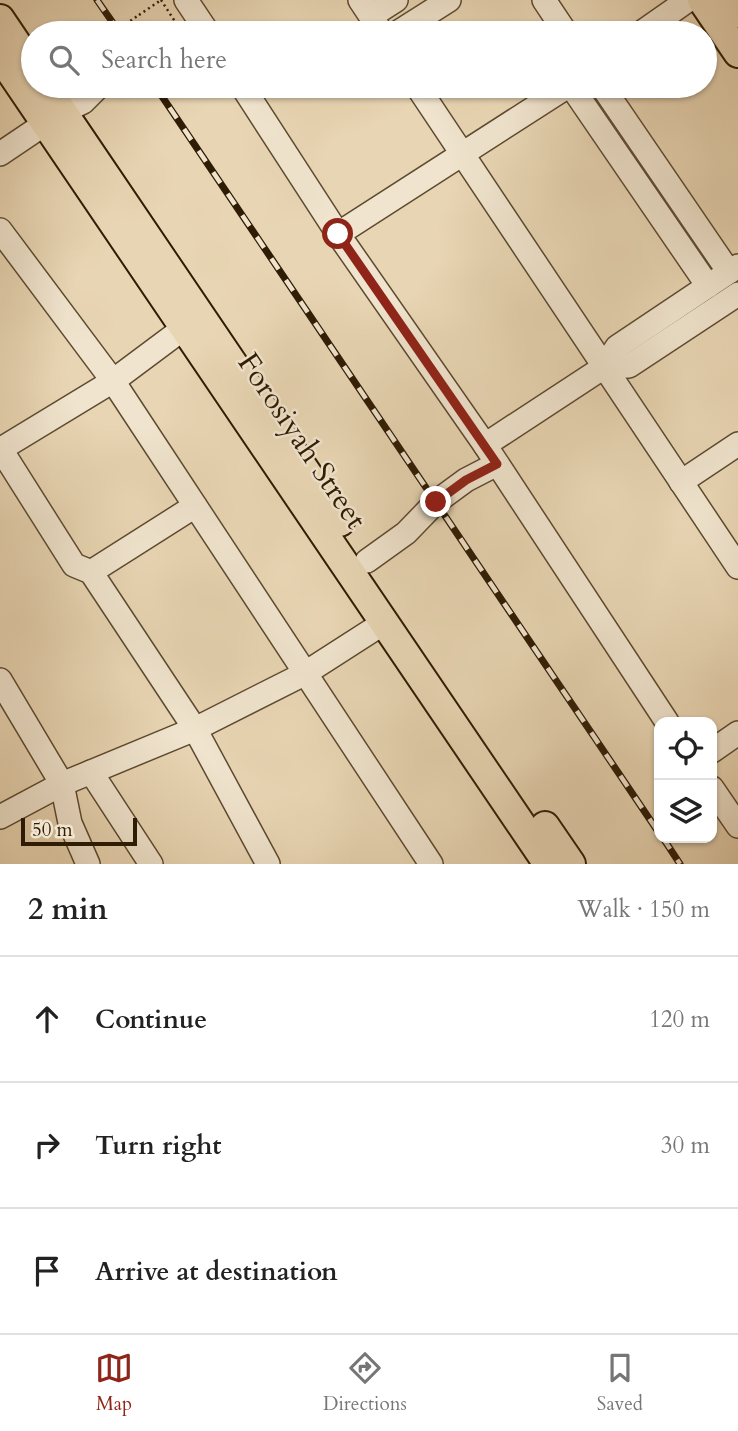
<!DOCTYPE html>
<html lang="en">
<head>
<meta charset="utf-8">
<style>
  :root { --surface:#fff; --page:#f2f2f2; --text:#222; --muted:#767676; --line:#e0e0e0; --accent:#8f2418 }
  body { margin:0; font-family:Cardo,serif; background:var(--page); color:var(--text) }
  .controls { position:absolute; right:21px; bottom:21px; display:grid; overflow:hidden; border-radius:14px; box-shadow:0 2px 5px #0004 }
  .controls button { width:63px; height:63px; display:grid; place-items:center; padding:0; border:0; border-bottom:2px solid var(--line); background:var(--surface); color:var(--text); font:35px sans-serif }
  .scale { position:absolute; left:21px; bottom:18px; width:116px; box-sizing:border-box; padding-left:7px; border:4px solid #2f1c04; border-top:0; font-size:19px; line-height:24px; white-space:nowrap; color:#2f1c04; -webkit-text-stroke:5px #f0e4ce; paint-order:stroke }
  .stop { position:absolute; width:21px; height:21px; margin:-16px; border:5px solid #8f2418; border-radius:50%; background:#fff }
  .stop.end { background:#8f2418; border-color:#fff; box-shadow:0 2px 7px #0008 }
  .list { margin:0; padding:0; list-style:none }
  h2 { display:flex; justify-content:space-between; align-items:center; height:91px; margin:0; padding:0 28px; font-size:30px }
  h2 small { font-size:23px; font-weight:400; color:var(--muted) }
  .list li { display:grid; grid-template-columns:46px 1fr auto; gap:21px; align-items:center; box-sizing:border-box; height:126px; padding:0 28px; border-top:2px solid var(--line) }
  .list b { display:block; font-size:26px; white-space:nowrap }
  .list em { font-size:23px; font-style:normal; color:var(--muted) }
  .icon { flex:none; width:38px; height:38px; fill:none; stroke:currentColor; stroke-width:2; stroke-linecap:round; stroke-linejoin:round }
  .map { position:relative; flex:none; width:738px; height:864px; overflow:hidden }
  .search { position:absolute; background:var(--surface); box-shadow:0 2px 5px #0004; left:21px; right:21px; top:21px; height:77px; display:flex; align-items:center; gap:18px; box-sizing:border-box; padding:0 24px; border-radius:38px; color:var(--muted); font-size:26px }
  .sheet { height:469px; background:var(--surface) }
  nav { display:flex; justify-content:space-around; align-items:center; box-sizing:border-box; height:98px; border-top:2px solid var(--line); background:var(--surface); font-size:19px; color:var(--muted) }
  nav a { display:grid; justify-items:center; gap:4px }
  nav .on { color:var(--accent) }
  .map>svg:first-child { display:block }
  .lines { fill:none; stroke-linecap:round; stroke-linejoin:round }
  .minor-casing { stroke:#5d4a30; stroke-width:26 }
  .major-casing { stroke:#2f1c04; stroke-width:32 }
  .path { stroke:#2f1c04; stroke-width:2.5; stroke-dasharray:2 3.5; stroke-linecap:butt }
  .minor { stroke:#f0e4ce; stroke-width:23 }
  .major { stroke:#e8d5b3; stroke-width:28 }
  .rail-casing { stroke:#2f1c04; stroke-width:7 }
  .rail { stroke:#f0e4ce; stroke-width:4.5; stroke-dasharray:13; stroke-linecap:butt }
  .path-bridge { stroke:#2f1c04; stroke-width:2.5; stroke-dasharray:2 3.5; stroke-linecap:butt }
  .route { stroke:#8f2418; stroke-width:9 }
  .labels { text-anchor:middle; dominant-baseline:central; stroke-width:5; stroke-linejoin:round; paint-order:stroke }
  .street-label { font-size:30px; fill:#2f1c04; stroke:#f0e4ce }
</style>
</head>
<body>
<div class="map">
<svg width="738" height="864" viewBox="0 0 738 864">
  <rect width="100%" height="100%" fill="#e8d5b3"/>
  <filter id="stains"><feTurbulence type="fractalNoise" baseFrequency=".00286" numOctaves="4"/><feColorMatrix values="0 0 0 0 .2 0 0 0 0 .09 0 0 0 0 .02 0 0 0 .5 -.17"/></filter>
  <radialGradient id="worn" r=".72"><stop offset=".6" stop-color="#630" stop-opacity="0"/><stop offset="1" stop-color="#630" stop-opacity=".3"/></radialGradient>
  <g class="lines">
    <g class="minor-casing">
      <g id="minor">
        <path d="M 186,0 L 208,33"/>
        <path d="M 360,0 L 382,33"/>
        <path d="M 544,0 L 566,33"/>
        <path d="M 371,16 L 396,0"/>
        <path d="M 397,33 L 449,0"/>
        <path d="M 641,33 L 688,0"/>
        <path d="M 242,86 L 338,234 L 485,445 L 667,722"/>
        <path d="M 417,86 L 738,567"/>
        <path d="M 571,86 L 708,286"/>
        <path d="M 602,86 L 729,272"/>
        <path d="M 63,112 L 83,102 L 99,86"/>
        <path d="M 0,154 L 46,123"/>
        <path d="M 0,230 L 113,381 L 431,864"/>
        <path d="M 338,234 L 568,86"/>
        <path d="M 604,367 L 629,366 L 738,294"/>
        <path d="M 485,445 L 604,367 L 617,347 L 738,266"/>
        <path d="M 0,448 L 74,565 L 91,572 L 195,729 L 268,864"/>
        <path d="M 1,449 L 113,381 L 184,328"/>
        <path d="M 681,482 L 738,444"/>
        <path d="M 367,561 L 406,533 L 436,502 L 466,480 L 497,464"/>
        <path d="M 91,572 L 195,506"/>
        <path d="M 0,680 L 62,784 L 70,823 L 88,864"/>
        <path d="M 712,751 L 738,733"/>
        <path d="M 91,772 L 151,864"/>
        <path d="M 712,788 L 738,826"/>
        <path d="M 0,817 L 62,784 L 195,729 L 304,674 L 385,622"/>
      </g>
    </g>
    <g class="major-casing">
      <g id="major">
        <path d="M 702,0 L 738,53"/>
        <path d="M 729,0 L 738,13"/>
        <path d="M 0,19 L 33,68"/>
        <path d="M 0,56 L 548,864"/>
        <path d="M 45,86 L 340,522"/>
        <path d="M 545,826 L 571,864"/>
      </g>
    </g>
    <g class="path">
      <path d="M 161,0 L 176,23"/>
      <path d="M 139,15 L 161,0"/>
    </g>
    <use href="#minor" class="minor"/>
    <use href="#major" class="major"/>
    <g class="rail-casing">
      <g id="rail">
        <path d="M 97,0 L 120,33"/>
        <path d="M 155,86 L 659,833"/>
        <path d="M 663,838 L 680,864"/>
      </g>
    </g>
    <use href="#rail" class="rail"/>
    <path class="path-bridge" d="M 112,33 L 139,15"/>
  </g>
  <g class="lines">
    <path class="route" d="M 338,234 L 497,464 L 466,480 L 436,502"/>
  </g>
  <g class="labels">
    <g class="street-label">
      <text transform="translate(302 441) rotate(56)">Forosiyah Street</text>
    </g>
  </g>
  <rect width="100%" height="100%" filter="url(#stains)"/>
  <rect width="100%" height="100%" fill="url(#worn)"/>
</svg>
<div class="controls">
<button><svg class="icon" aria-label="locate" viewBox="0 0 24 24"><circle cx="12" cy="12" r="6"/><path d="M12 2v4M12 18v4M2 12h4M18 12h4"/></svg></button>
<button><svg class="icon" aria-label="layers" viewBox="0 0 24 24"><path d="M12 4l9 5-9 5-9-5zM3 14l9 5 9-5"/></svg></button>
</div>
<div class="scale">50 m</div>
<div class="stop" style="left:338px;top:234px"></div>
<div class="stop end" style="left:436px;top:502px"></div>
<div class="search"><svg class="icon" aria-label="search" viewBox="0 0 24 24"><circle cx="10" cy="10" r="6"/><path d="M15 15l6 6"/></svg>Search here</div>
</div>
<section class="sheet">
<h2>2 min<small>Walk · 150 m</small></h2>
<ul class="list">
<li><svg class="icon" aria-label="ahead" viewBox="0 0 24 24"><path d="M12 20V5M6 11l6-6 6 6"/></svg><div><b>Continue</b></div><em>120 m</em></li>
<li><svg class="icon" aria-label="right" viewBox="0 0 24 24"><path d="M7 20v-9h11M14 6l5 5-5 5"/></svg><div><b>Turn right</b></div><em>30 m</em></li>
<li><svg class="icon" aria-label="arrive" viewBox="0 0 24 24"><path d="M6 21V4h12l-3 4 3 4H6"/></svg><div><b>Arrive at destination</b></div></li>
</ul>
</section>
<nav>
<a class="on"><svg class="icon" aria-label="map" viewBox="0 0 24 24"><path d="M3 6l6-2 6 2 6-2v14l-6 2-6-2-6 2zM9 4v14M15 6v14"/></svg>Map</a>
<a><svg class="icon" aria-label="directions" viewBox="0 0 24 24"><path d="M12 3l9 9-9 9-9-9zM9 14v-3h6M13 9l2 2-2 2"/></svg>Directions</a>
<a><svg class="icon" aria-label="saved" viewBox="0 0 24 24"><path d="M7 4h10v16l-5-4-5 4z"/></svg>Saved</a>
</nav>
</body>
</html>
